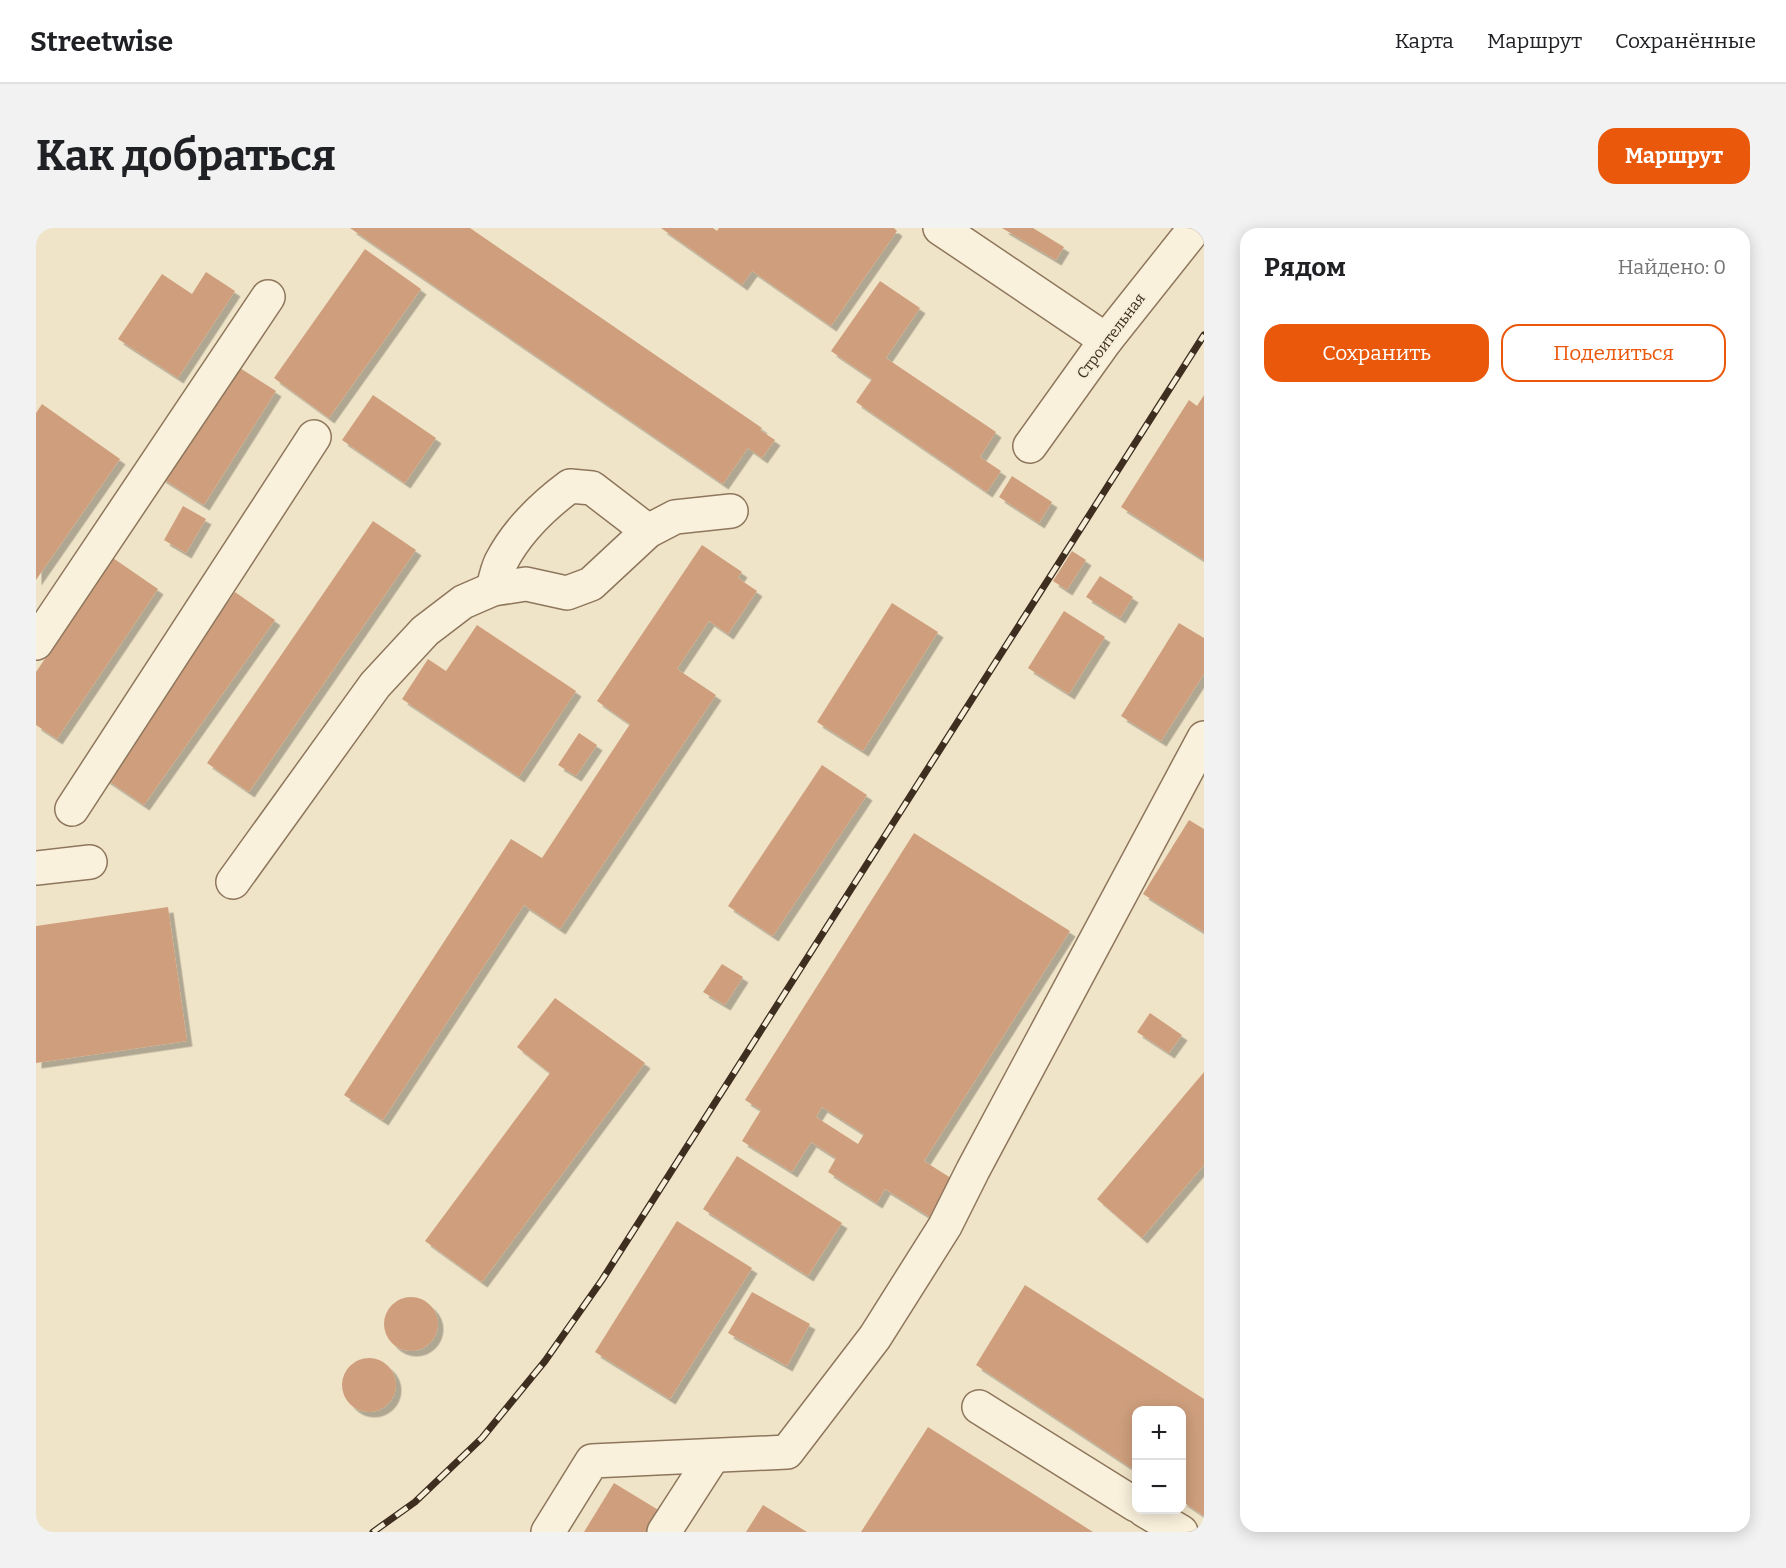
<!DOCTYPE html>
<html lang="ru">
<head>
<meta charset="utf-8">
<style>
  :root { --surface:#fff; --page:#f2f2f2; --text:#202124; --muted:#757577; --line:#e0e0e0; --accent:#ea580c }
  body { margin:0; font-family:Bitter,serif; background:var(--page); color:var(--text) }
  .controls { position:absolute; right:18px; bottom:18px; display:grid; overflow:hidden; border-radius:12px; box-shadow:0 3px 15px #0003 }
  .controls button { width:54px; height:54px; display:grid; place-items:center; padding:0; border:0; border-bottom:2px solid var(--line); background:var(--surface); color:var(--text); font:30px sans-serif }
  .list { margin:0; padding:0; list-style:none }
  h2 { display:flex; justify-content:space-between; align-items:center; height:78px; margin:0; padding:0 24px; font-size:26px }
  h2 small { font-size:20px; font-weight:400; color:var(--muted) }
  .actions { display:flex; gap:12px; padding:18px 24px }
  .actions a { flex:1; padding:14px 0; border:2px solid var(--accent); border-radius:18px; text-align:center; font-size:21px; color:var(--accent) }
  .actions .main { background:var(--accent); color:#fff }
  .map { position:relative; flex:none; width:1168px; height:1304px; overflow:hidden; border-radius:18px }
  header { display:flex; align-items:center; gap:36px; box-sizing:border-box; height:84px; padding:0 30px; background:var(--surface); border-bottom:2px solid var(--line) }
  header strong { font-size:28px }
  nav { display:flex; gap:33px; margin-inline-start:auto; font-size:21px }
  .intro { display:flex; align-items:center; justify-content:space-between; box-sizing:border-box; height:144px; padding:0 36px }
  h1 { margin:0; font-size:42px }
  .button { padding:15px 27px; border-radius:18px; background:var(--accent); color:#fff; font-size:21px; font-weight:700 }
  main { display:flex; gap:36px; padding:0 36px }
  aside { flex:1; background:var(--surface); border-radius:18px; box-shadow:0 3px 15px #0003 }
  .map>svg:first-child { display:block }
  .building { fill:#cf9f7d; fill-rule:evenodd; filter:url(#shadow) }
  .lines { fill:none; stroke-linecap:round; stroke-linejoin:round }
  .minor-casing { stroke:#8d765c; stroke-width:36 }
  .minor { stroke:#faf1dc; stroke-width:33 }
  .rail-casing { stroke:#3d2e20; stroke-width:7 }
  .rail { stroke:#f7eed8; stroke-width:4.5; stroke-dasharray:14; stroke-linecap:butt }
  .labels { text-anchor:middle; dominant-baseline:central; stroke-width:4.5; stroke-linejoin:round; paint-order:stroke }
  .street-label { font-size:15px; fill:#3d2e20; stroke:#f7eed8 }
</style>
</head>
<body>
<header>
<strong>Streetwise</strong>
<nav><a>Карта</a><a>Маршрут</a><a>Сохранённые</a></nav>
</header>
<div class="intro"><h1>Как добраться</h1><a class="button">Маршрут</a></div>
<main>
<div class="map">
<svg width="1168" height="1304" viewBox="0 0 1168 1304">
  <defs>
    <filter id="shadow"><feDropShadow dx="5.5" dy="5.5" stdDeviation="0" flood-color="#0004"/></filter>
  </defs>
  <rect width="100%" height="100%" fill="#f0e4c8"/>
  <g class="building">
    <path d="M 314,0 L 434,0 L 726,200 L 724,202 L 739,212 L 726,230 L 712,220 L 687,256 Z"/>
    <path d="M 625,0 L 677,0 L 681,3 L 683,0 L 858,0 L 861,3 L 795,98 L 716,43 L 706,57 Z"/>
    <path d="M 966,0 L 997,0 L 1028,19 L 1020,32 Z"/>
    <path d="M 329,21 L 385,61 L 293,190 L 238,150 Z"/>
    <path d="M 170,44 L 199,63 L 142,150 L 82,111 L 126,46 L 156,66 Z"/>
    <path d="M 844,53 L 884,80 L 850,130 L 960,204 L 944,229 L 965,243 L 951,264 L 820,174 L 836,151 L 795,123 Z"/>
    <path d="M 196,135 L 240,163 L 168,277 L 124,249 Z"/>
    <path d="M 337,167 L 400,210 L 369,255 L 306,212 Z"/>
    <path d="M 1168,167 L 1168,332 L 1085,279 L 1153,172 L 1161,178 Z"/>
    <path d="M 6,176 L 84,231 L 0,352 L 0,185 Z"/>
    <path d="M 976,248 L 1016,274 L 1003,295 L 963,269 Z"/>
    <path d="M 147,278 L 170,291 L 150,325 L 128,312 Z"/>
    <path d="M 337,293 L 380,322 L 213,564 L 171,535 Z"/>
    <path d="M 666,317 L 706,344 L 702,350 L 721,363 L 692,406 L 673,393 L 641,441 L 680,467 L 524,701 L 488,677 L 347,892 L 308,867 L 475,611 L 506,630 L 594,496 L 561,473 Z"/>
    <path d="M 1036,323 L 1050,332 L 1031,362 L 1017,353 Z"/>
    <path d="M 77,330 L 122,361 L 21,511 L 0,497 L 0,444 Z"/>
    <path d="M 1064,348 L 1097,369 L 1084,390 L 1050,369 Z"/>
    <path d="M 199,364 L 239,392 L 108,577 L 68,550 Z"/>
    <path d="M 856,375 L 902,404 L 827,523 L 781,494 Z"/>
    <path d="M 1028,383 L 1069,409 L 1033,466 L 992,440 Z"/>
    <path d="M 1143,395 L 1168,410 L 1168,446 L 1125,513 L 1085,488 Z"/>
    <path d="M 441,397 L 540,463 L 483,549 L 366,471 L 392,431 L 410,443 Z"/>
    <path d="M 543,505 L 561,517 L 540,548 L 522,537 Z"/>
    <path d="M 786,537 L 831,567 L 737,708 L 692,678 Z"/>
    <path d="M 1153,592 L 1168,601 L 1168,704 L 1107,666 Z"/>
    <path d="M 878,605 L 1034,703 L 888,933 L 918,952 L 894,989 L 849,961 L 841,975 L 792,944 L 800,930 L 775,914 L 756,944 L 706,913 L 725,882 L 709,872 ZM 786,879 L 828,906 L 822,916 L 780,889 Z"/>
    <path d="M 132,679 L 151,813 L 0,835 L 0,698 Z"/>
    <path d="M 686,736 L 707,749 L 689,777 L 667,764 Z"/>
    <path d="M 519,770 L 609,835 L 446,1054 L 389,1013 L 514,845 L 481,819 Z"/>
    <path d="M 1114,785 L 1146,807 L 1133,825 L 1101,804 Z"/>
    <path d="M 1168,844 L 1168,937 L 1106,1010 L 1061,971 Z"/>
    <path d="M 701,928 L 806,995 L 772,1048 L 667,981 Z"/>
    <path d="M 641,993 L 716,1040 L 634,1171 L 559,1124 Z"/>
    <path d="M 989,1057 L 1168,1171 L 1168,1288 L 1146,1273 L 1146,1182 L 1100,1182 L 1100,1243 L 940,1137 Z"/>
    <path d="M 716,1064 L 774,1096 L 751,1138 L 692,1105 Z"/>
    <circle cx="375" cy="1096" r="27"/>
    <circle cx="333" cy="1157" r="27"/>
    <path d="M 892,1199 L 1057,1304 L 825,1304 Z"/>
    <path d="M 578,1255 L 624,1283 L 611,1304 L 548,1304 Z"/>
    <path d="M 727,1277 L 771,1304 L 710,1304 Z"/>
  </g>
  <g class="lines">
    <g class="minor-casing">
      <g id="minor">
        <path d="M 904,0 L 1070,112"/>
        <path d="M 994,218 L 1070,112 L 1159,0"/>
        <path d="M 457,361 C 459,352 461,342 465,334 C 481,303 507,278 534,258 L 556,260 L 612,303"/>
        <path d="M 0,415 L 232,69"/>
        <path d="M 36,581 L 278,209"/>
        <path d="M 0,640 L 54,634"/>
        <path d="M 197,654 L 339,457 L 389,403 L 427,374 L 457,361 L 490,356 L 531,365 L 555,356 L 612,303 L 639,289 L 695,283"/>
        <path d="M 943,1179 L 1100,1277"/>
        <path d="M 1108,1282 L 1145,1304"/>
        <path d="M 512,1304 L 556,1233 L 751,1224 L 839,1109 L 909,998 L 937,942 L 1168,510"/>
        <path d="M 628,1304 L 677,1228"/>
      </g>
    </g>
    <use href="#minor" class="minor"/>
    <g class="rail-casing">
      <path id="rail" d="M 337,1304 L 379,1274 L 446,1210 L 509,1133 L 566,1052 L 1168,107"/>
    </g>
    <use href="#rail" class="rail"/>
  </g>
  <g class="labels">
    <g class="street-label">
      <text transform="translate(1075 108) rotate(-53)">Строительная</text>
    </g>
  </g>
</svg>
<div class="controls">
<button>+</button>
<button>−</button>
</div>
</div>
<aside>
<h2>Рядом<small>Найдено: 0</small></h2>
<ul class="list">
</ul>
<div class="actions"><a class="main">Сохранить</a><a>Поделиться</a></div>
</aside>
</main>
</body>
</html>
